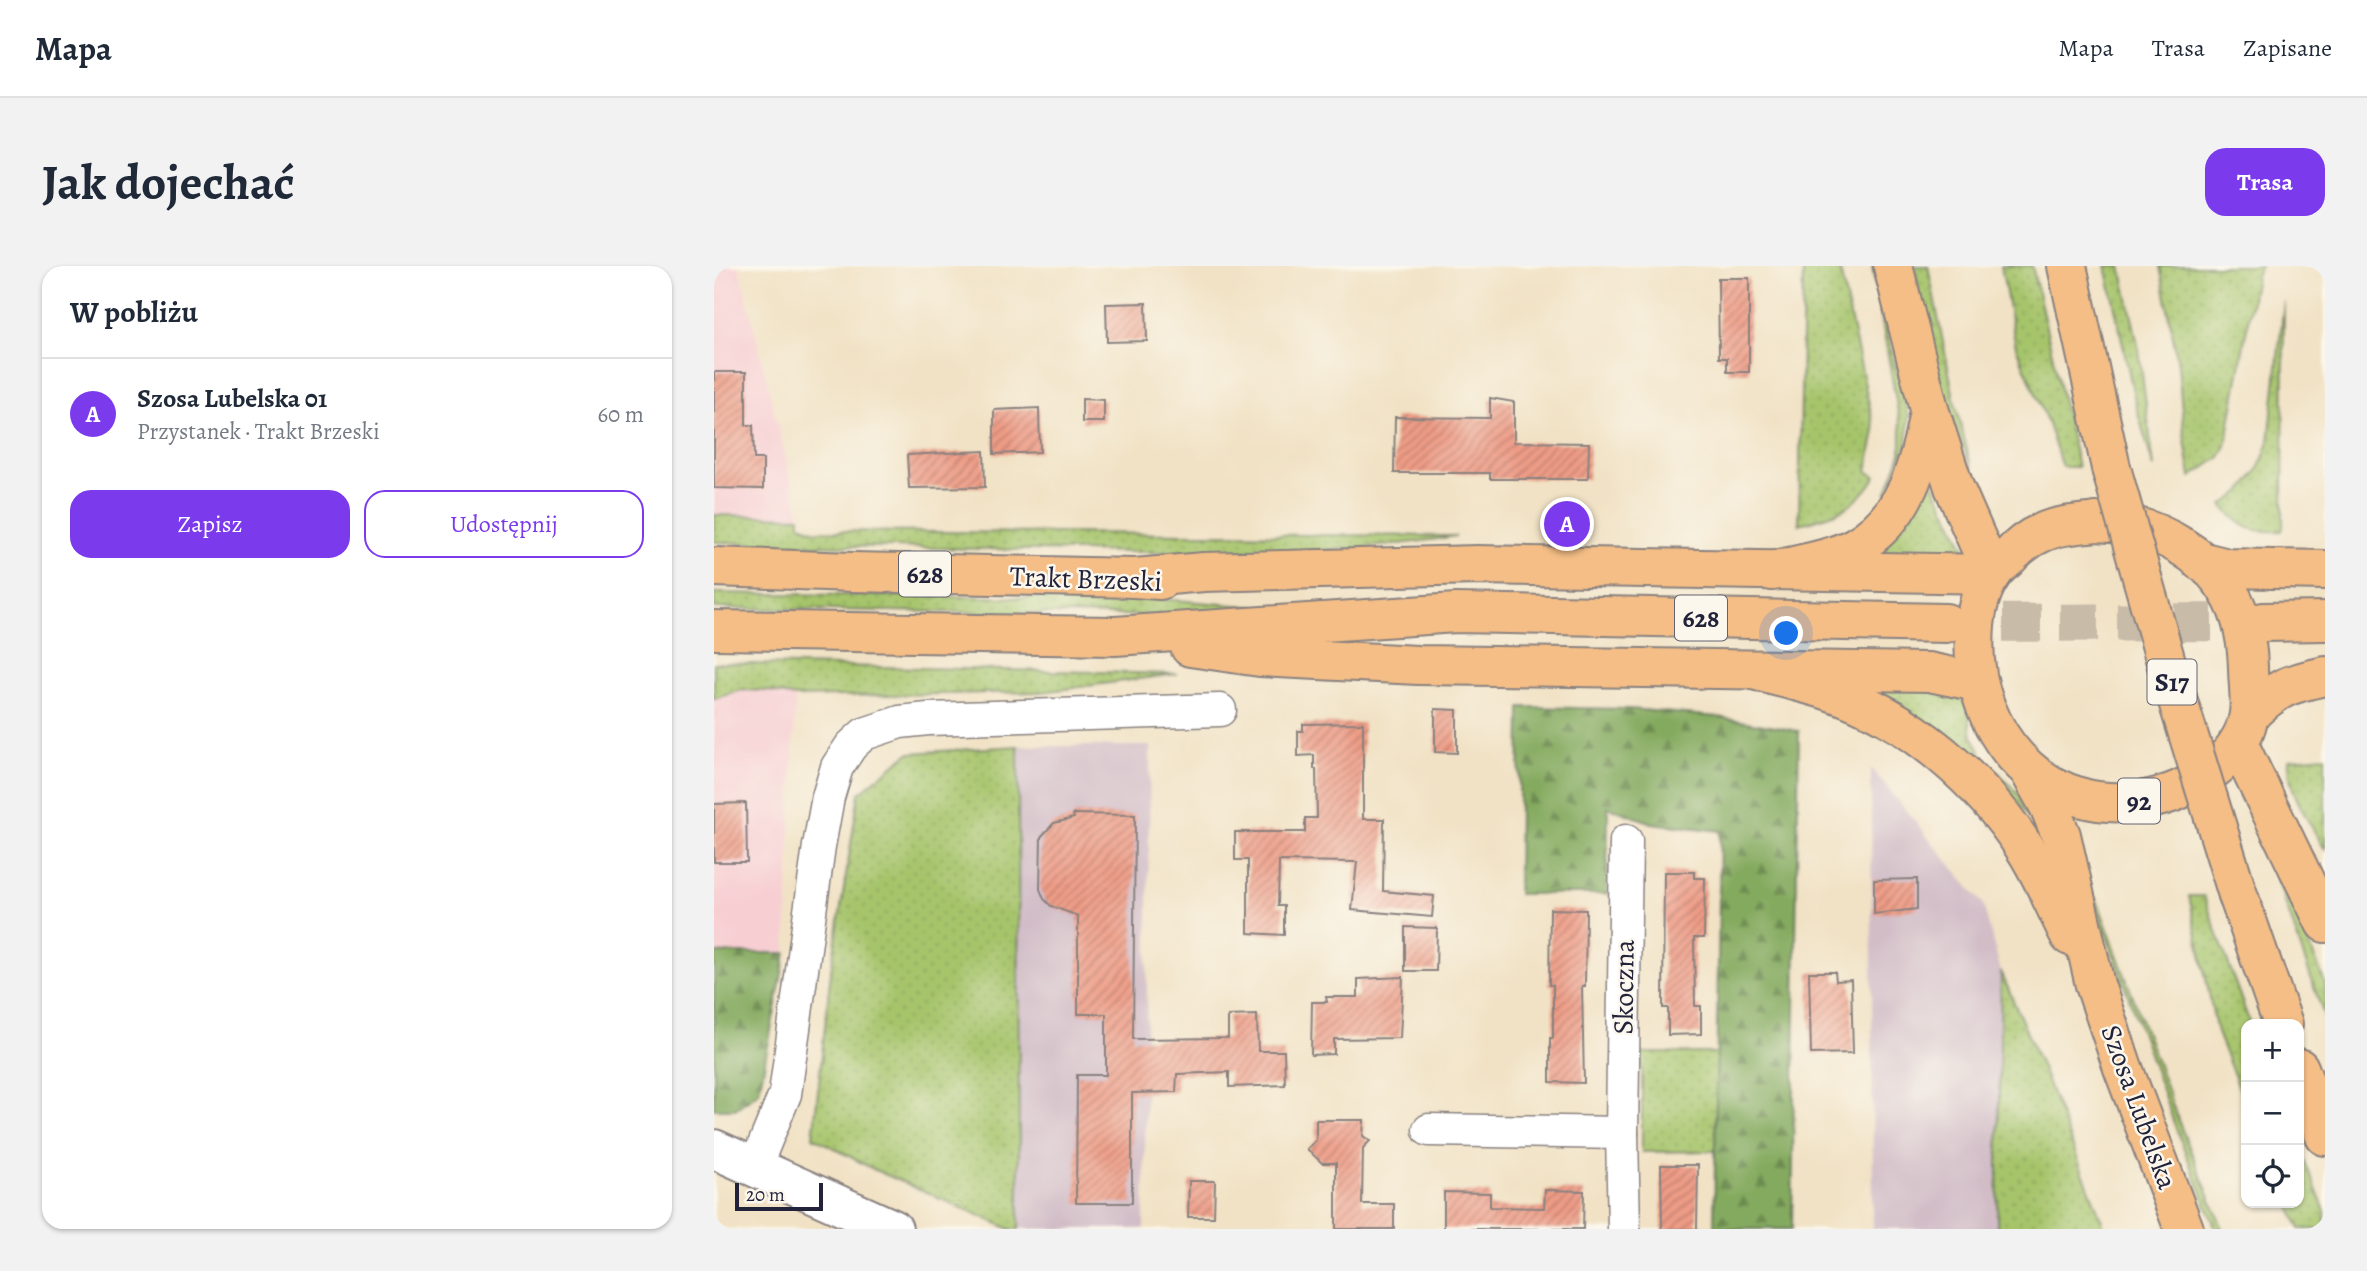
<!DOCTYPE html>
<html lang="pl">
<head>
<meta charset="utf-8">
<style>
  :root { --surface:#fff; --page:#f2f2f3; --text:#1f2937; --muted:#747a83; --line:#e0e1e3; --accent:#7c3aed }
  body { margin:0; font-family:Alegreya,serif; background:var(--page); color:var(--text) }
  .controls { position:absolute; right:21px; bottom:21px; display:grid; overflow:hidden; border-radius:14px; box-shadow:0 2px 5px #0004 }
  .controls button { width:63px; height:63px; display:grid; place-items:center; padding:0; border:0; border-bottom:2px solid var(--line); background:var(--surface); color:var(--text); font:35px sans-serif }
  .scale { position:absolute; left:21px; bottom:18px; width:88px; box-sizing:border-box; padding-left:7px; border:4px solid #22223b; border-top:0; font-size:19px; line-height:24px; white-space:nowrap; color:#22223b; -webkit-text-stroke:5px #fbf7ec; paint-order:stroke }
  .you { position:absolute; left:1073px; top:368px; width:24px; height:24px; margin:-18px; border:5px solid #fff; border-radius:50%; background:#1a73e8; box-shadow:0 0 0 10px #1a73e833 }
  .badge { display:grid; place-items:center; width:46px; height:46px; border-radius:50%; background:var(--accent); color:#fff; font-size:23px; font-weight:700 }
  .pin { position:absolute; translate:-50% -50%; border:4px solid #fff; box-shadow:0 2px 7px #0006 }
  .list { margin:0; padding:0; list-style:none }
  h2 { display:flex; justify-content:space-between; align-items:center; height:91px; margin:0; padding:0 28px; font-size:30px }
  h2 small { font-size:23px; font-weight:400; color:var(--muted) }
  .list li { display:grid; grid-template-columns:46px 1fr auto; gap:21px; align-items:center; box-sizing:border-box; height:112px; padding:0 28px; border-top:2px solid var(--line) }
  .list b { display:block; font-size:26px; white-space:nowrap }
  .list p { margin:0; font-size:23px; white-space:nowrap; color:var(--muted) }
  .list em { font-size:23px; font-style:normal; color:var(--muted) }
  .actions { display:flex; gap:14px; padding:21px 28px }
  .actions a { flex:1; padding:16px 0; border:2px solid var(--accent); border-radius:21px; text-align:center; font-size:24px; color:var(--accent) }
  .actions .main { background:var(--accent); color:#fff }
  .icon { flex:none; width:38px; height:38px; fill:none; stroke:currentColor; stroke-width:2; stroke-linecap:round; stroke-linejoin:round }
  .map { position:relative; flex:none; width:1611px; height:963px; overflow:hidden; border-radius:21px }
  header { display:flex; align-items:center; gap:42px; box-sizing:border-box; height:98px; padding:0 35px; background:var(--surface); border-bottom:2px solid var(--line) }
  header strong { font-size:33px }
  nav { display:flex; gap:38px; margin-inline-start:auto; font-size:24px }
  .intro { display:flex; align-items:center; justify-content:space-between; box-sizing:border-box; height:168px; padding:0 42px }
  h1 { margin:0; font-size:49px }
  .button { padding:18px 32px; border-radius:21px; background:var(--accent); color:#fff; font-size:24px; font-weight:700 }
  main { display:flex; gap:42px; padding:0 42px }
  aside { flex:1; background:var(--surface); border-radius:21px; box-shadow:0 2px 5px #0004 }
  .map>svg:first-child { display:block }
  .built { fill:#f7cfd3 }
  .industrial { fill:#d2bdc7 }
  .grass { fill:url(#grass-dots); stroke:#647353; stroke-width:2 }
  .forest { fill:url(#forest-firs); stroke:#53664d; stroke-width:2 }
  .building { fill:url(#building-hatch) }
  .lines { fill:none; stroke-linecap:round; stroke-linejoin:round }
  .primary-tunnel { stroke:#c8bca9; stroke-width:38; stroke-dasharray:38 19; stroke-linecap:butt }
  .minor-casing { stroke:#8a8280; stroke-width:35 }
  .tertiary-casing { stroke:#8a8280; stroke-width:42 }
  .primary-casing { stroke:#8a8280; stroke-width:42 }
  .motorway-casing { stroke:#8a8280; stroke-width:42 }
  .minor { stroke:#fff; stroke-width:32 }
  .tertiary { stroke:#fff; stroke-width:38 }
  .primary { stroke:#f5be86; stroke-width:38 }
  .motorway { stroke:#f5be86; stroke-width:38 }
  .motorway-bridge-casing { stroke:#8a8280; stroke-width:42; stroke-linecap:butt }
  .motorway-bridge { stroke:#f5be86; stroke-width:38 }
  .labels { text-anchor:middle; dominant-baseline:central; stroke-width:5; stroke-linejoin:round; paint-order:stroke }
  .shield { fill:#fbf7ec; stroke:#636270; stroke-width:2 }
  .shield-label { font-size:26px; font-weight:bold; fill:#22223b }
  .street-label { font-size:28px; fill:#22223b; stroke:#fbf7ec }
</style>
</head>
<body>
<header>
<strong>Mapa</strong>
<nav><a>Mapa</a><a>Trasa</a><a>Zapisane</a></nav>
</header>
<div class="intro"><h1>Jak dojechać</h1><a class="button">Trasa</a></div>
<main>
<aside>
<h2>W pobliżu<small></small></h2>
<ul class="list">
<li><span class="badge">A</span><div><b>Szosa Lubelska 01</b><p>Przystanek · Trakt Brzeski</p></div><em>60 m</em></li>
</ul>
<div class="actions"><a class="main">Zapisz</a><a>Udostępnij</a></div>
</aside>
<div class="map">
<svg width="1611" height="963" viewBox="0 0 1611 963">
  <defs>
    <pattern id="grass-dots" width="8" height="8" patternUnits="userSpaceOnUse" patternTransform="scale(1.75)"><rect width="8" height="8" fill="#a6c46b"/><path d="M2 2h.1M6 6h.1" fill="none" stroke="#8fa85e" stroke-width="1.8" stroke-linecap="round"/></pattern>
    <pattern id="forest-firs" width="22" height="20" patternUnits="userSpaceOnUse" patternTransform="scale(1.75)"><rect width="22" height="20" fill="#84aa5f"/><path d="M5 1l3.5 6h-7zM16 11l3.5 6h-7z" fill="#6c8a50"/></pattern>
    <pattern id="building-hatch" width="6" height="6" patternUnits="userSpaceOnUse" patternTransform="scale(1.75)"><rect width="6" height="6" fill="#ee9c86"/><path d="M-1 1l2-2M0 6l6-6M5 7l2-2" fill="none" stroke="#c07f6f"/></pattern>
  </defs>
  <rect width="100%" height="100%" fill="#fbf7ec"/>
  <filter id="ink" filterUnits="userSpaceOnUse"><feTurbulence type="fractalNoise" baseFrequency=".0143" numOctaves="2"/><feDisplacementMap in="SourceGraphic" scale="14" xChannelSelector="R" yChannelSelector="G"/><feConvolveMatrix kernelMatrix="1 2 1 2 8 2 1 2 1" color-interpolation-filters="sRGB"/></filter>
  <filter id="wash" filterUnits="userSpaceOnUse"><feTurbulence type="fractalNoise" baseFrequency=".00686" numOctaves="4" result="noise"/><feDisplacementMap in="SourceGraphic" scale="28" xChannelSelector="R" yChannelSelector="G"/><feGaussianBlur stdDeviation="1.57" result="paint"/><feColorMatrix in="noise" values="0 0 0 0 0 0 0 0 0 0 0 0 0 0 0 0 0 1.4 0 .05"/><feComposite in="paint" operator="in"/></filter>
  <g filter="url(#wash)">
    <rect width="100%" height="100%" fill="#f1e2c5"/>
    <g class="built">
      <path d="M 0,0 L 25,0 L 86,251 L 0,249 Z"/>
      <path d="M 28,424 L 54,425 L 81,431 L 72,687 L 0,687 L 0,433 Z"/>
    </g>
    <g class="industrial">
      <path d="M 304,480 L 436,480 L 430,963 L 305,963 Z"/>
      <path d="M 1157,502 L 1269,638 L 1287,706 L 1283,963 L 1159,963 Z"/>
    </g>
    <g class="grass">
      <path d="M 1089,0 L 1125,0 L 1161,165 L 1153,205 L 1162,210 C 1142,243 1121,249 1085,258 Z"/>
      <path d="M 1158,0 L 1163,0 L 1177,83 L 1195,150 L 1193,179 L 1172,228 L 1187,187 L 1187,162 Z"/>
      <path d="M 1201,0 L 1214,0 L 1241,137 L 1258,203 C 1230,139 1210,69 1201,0 Z"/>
      <path d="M 1287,0 L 1318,0 L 1364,201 L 1348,201 L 1333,155 L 1302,81 Z"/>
      <path d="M 1392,0 L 1407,0 L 1425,84 L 1440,202 L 1423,144 Z"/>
      <path d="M 1446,0 L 1547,0 L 1542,10 L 1512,180 L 1506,191 L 1477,211 L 1470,168 L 1464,98 Z"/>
      <path d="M 1570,35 L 1569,261 L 1568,265 C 1538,267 1526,262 1508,239 C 1535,224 1546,204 1555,175 Z"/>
      <path d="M 1214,207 L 1254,289 L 1153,290 Z"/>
      <path d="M 0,249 L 86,251 L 86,258 L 101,265 L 742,270 C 618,291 492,287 366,285 C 244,282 122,281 0,276 Z"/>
      <path d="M 0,327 L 462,334 L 587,345 L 462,350 L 0,342 Z"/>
      <path d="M 0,397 L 463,408 L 328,426 L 81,431 L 54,425 L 28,424 L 0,433 Z"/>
      <path d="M 1140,416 L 1251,426 L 1258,470 L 1269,490 L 1320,545 L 1330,580 L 1316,553 L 1294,524 L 1266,498 Z"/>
      <path d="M 304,480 L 305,963 L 296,963 L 161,904 L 99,871 L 117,705 L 145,527 L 195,487 Z"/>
      <path d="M 1611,490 L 1611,584 C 1596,556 1572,525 1575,493 Z"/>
      <path d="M 1552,581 L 1565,606 L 1611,717 L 1611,753 Z"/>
      <path d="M 1475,630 L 1490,630 L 1536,758 L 1532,758 L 1532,839 L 1503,767 Z"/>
      <path d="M 1382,631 L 1466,859 L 1509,963 L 1502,963 L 1461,860 L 1382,640 Z"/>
      <path d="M 1287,706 L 1328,802 L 1391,963 L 1283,963 Z"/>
      <path d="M 928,787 L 1003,787 L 1001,885 L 928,886 Z"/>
      <path d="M 1585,881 L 1611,945 L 1611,963 L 1586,963 L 1574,937 L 1585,937 Z"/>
    </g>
    <g class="forest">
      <path d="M 806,441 L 917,443 L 1004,451 L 1085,465 L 1078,963 L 1000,963 L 1006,565 L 938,557 L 894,541 L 893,628 L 804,628 Z"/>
      <path d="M 0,687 L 72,687 L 45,826 L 21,843 L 0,843 Z"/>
    </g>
    <g id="blocks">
      <g class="building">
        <path d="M 1004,12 L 1035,12 L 1035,106 L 1013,106 L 1013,92 L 1005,92 Z"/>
        <path d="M 432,37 L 433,75 L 393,76 L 392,38 Z"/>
        <path d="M 0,106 L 32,106 L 32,159 L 39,159 L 40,193 L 49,193 L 49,223 L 0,222 Z"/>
        <path d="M 776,132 L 800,136 L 800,176 L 875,177 L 874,213 L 776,213 L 776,207 L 680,207 L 681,151 L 776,152 Z"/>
        <path d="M 368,133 L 390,134 L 390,156 L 368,156 Z"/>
        <path d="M 325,142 L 326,186 L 280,188 L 280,144 Z"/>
        <path d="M 270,185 L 271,221 L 195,222 L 193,189 Z"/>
        <path d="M 721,443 L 743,444 L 743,487 L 721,486 Z"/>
        <path d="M 649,457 L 649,553 L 670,553 L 669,625 L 720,630 L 718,651 L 638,644 L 643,596 L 565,595 L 564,640 L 570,640 L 570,669 L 534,667 L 534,594 L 521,594 L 521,566 L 591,566 L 591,552 L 603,552 L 602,503 L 600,503 L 600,489 L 584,490 L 584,465 L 589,465 L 589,458 Z"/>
        <path d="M 32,537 L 33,596 L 0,596 L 0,538 Z"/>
        <path d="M 359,548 L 421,549 L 419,773 L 514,772 L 514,750 L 543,749 L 544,785 L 570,785 L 571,819 L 515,821 L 515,806 L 463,808 L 462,826 L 418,827 L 418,937 L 362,937 L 363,809 L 392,809 L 392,748 L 364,748 L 364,650 L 337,640 L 330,633 L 326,623 L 327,571 L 340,557 L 360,552 Z"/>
        <path d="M 950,606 L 980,606 L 980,612 L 991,612 L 990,672 L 980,672 L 981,740 L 987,740 L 987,768 L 954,769 L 954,742 L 949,742 Z"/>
        <path d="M 1203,613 L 1203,643 L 1160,648 L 1160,614 Z"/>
        <path d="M 836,643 L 872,644 L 871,720 L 868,720 L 870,817 L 836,816 L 836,772 L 839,772 L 839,719 L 835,719 Z"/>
        <path d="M 691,661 L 723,662 L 722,705 L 691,705 Z"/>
        <path d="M 1095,706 L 1121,706 L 1122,715 L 1137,714 L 1139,787 L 1097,788 Z"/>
        <path d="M 689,711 L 686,772 L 620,773 L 620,788 L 597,789 L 598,736 L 613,736 L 612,731 L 644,731 L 644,713 Z"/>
        <path d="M 602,854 L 650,854 L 649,870 L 656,875 L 649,882 L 648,938 L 680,938 L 680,963 L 622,963 L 622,897 L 608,897 L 593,883 L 602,874 Z"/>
        <path d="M 947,899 L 984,899 L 983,963 L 948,963 Z"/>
        <path d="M 475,915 L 501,915 L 500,951 L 474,951 Z"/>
        <path d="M 831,924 L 870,925 L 869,963 L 730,963 L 730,926 L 776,927 L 776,941 L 830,942 Z"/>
      </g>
    </g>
  </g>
  <g filter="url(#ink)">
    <use href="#blocks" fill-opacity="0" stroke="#8a8280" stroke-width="2"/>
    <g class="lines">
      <path class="primary-tunnel" d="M 1232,357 L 1549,356"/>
      <g class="minor-casing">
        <g id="minor">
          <path d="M 715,864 L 908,867"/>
          <path d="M 41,901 L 71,828 L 105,580 L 114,531 L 123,501 L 137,480 L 150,468 L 186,456 L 214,453 L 506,444"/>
          <path d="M 910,963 L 908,867 L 912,575"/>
        </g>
      </g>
      <g class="tertiary-casing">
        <path id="tertiary" d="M 0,883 L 179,963"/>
      </g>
      <g class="primary-casing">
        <g id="primary">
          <path d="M 1384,256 C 1395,257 1409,258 1420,260 C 1452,268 1489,290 1508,316 C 1527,341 1533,370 1534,401 C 1534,416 1537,434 1535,448 C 1528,495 1473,527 1430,534 C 1339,550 1269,482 1261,394 C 1259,366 1261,332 1278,308 C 1282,302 1288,297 1293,293 C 1302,283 1315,272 1327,267 C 1344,259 1365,258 1384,256 Z"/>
          <path d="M 1486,295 L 1514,302 L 1611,304"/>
          <path d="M 0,301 L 139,306 L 421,312 L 446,314"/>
          <path d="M 421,312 L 490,306 L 763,299 L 1278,308"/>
          <path d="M 1549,356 L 1611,355"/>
          <path d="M 0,364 L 401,370 L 742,347 L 1232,357"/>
          <path d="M 476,381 L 546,391 L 704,399 L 1215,406 L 1263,416"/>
          <path d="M 1535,449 C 1562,422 1574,418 1611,410"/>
          <path d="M 1524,477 L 1611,657"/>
        </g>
      </g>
      <g class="motorway-casing">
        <g id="motorway">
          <path d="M 1179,0 L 1215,143 L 1240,221 L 1278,308"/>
          <path d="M 1353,0 L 1397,202"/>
          <path d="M 1058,305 C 1085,298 1116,294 1141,281 C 1192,252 1206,198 1215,145"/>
          <path d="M 1043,405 C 1067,412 1092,417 1116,425 C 1195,451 1268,514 1312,584 C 1329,611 1341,641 1356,670"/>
          <path d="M 1315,504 L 1335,540 L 1347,569 L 1381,719 L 1409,802 L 1470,963"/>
          <path d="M 1524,629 L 1569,758"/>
          <path d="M 1585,802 L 1611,870"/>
        </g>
      </g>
      <use href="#minor" class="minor"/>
      <use href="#tertiary" class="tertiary"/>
      <use href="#primary" class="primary"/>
      <use href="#motorway" class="motorway"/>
      <g class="motorway-bridge-casing">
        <path id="motorway-bridge" d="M 1397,202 L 1454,403 L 1524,629"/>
      </g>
      <use href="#motorway-bridge" class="motorway-bridge"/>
    </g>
  </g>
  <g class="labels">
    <g class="shield">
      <rect x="185" y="285.5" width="52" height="45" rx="5"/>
      <rect x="961" y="329.5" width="52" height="45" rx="5"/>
      <rect x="1433.5" y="393.5" width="49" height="45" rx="5"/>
      <rect x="1404" y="512.5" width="42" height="45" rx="5"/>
    </g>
    <g class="shield-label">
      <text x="211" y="308">628</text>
      <text x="987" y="352">628</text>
      <text x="1458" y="416">S17</text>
      <text x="1425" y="535">92</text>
    </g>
    <g class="street-label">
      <text transform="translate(372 313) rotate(2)">Trakt Brzeski</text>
      <text transform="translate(910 721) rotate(-89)">Skoczna</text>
      <text transform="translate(1425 841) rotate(70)">Szosa Lubelska</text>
    </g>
  </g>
</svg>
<div class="controls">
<button>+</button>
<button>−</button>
<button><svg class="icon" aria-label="locate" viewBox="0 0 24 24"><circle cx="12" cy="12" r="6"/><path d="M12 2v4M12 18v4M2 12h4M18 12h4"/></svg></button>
</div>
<div class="scale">20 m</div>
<div class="you"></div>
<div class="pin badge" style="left:853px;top:258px">A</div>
</div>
</main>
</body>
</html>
